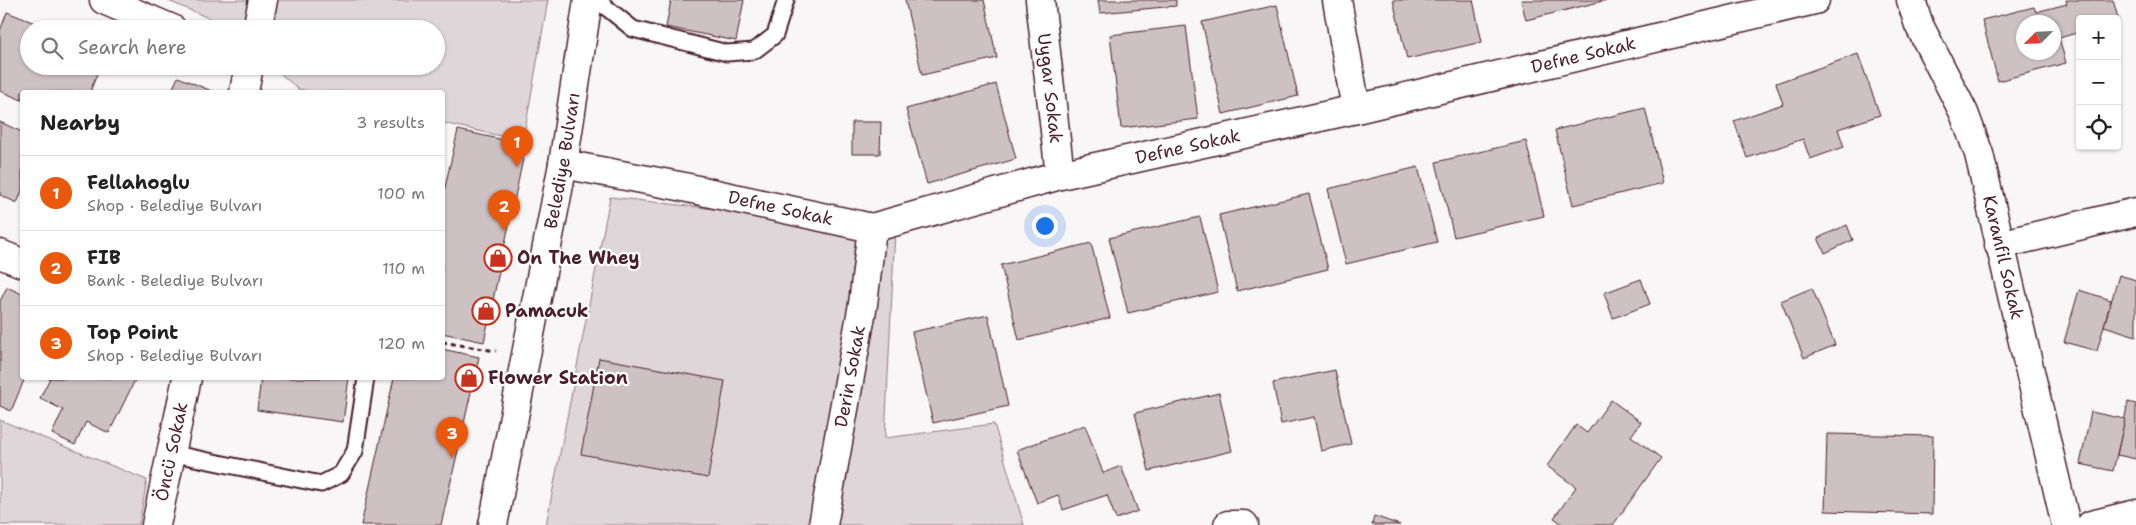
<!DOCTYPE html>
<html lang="en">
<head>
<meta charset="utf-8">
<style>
  :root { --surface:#fff; --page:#f2f2f2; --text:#222; --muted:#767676; --line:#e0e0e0; --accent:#ea580c }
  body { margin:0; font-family:"Shantell Sans",sans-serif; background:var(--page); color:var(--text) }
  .controls { position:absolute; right:15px; top:15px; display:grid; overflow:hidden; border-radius:5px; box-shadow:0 1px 4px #0004 }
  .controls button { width:45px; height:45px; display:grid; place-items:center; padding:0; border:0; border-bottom:1px solid var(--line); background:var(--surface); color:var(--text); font:25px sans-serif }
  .compass { position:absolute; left:2016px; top:15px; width:45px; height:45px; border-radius:50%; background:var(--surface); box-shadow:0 1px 4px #0004; rotate:246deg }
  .you { position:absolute; left:1044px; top:225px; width:18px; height:18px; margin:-12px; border:4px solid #fff; border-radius:50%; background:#1a73e8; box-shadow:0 0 0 8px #1a73e833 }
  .badge { display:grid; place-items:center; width:32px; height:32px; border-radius:50%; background:var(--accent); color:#fff; font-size:16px; font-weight:700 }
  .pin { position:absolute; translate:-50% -41px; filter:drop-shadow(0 1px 2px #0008) }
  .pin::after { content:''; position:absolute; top:26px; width:18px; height:15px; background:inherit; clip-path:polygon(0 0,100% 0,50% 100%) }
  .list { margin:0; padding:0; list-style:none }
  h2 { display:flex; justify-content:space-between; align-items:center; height:65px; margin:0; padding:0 20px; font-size:21px }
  h2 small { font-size:16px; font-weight:400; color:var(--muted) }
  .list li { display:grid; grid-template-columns:32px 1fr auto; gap:15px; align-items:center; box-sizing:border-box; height:75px; padding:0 20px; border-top:1px solid var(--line) }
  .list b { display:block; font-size:19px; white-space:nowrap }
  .list p { margin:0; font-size:16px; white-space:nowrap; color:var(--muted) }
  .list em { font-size:16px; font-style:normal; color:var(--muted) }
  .icon { flex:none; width:28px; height:28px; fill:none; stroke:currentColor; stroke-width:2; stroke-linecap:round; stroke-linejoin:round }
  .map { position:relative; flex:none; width:2136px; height:525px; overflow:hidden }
  .search { position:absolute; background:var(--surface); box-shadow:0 1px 4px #0004; left:20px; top:20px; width:425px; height:55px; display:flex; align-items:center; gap:12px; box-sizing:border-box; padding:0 18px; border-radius:28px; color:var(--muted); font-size:19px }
  .panel { position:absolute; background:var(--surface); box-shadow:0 1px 4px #0004; left:20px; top:90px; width:425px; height:290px; border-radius:5px }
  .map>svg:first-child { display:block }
  .green { fill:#ded6d9; stroke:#947a82 }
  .building { fill:#cdc1c4; stroke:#4a1f2b; fill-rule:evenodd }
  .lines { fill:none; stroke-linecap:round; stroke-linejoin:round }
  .lane-casing { stroke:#4a1f2b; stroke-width:19 }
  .street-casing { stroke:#4a1f2b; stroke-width:31 }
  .secondary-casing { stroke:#4a1f2b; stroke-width:31 }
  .path { stroke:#4a1f2b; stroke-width:3; stroke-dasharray:5 4; stroke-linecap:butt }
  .lane { stroke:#fff; stroke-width:15 }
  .street { stroke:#fff; stroke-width:28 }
  .secondary { stroke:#fff; stroke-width:28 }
  .labels { text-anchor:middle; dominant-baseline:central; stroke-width:4.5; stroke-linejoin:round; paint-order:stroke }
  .street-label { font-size:18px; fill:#4a1f2b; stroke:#fff }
  .poi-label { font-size:18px; font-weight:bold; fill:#4a1f2b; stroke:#fff; text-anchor:start }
</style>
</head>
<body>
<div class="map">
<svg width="2136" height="525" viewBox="0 0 2136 525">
  <rect width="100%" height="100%" fill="#f8f6f7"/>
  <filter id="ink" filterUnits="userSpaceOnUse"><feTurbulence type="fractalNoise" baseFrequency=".02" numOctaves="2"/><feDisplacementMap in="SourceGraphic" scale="10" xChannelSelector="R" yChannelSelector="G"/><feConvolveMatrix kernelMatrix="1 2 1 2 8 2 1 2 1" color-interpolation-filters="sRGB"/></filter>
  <g filter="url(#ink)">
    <g class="green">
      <path d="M 166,0 L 548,0 L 523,141 L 443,123 L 442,92 L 313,92 L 298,89 L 272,66 L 436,66 L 436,29 L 229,29 L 223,24 Z"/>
      <path d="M 610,197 L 895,230 L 885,438 L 994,424 L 1024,525 L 546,525 Z"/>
      <path d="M 0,420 L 147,480 L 139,525 L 0,525 Z"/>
    </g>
    <g class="building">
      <path d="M 671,0 L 744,0 L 736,41 L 666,27 Z"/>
      <path d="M 905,0 L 984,0 L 997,58 L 922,75 Z"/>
      <path d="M 1098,0 L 1176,0 L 1176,6 L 1100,13 Z"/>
      <path d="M 1393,0 L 1473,0 L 1482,42 L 1407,59 Z"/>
      <path d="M 1521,0 L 1607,0 L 1526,20 Z"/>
      <path d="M 2066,0 L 2113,0 L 2119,22 L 2117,22 L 2117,19 L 2080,19 L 2080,32 L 2059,38 L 2066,63 L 1998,81 L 1982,20 L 2034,7 L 2036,12 L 2067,4 ZM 2024,22 L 2054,22 L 2054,52 L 2024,52 Z"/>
      <path d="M 1277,5 L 1298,96 L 1223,114 L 1202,22 Z"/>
      <path d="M 7,12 L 50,29 L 29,29 L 29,66 L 100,66 L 90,92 L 22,92 L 22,100 L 0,91 L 0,31 Z"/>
      <path d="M 1186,26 L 1198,119 L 1121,128 L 1110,35 Z"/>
      <path d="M 1858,54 L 1880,115 L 1838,129 L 1844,147 L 1810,159 L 1803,139 L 1747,158 L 1734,121 L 1783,104 L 1776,83 Z"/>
      <path d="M 178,77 L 214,92 L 171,92 Z"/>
      <path d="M 996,84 L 1016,159 L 927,184 L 906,109 Z"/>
      <path d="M 1645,108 L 1663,183 L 1573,205 L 1555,130 Z"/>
      <path d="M 0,122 L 22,132 L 22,191 L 17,203 L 0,195 Z"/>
      <path d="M 852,122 L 881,122 L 880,154 L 852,154 Z"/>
      <path d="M 458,130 L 526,145 L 484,342 L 442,333 L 442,200 Z"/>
      <path d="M 1526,141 L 1544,216 L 1454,237 L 1436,162 Z"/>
      <path d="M 1418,167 L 1437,242 L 1346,264 L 1328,189 Z"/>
      <path d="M 1309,194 L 1328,269 L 1237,291 L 1219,215 Z"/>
      <path d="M 1200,217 L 1218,292 L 1128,313 L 1109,238 Z"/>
      <path d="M 1847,225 L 1853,240 L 1825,253 L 1818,238 Z"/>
      <path d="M 1091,243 L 1110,318 L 1019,340 L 1001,265 Z"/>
      <path d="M 2119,275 L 2136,280 L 2136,336 L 2104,326 Z"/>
      <path d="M 1641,279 L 1650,304 L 1613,318 L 1604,293 Z"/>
      <path d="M 7,287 L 22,294 L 22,378 L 25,378 L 11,411 L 0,406 L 0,301 Z"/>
      <path d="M 1812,288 L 1835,345 L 1804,358 L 1781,301 Z"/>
      <path d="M 2079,290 L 2111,300 L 2097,351 L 2064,342 Z"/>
      <path d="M 988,315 L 1008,406 L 933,423 L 912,332 Z"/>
      <path d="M 442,349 L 479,357 L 441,525 L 361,525 L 394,378 L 442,378 Z"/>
      <path d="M 599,358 L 725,381 L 708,478 L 581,454 Z"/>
      <path d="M 1335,370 L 1351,444 L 1321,451 L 1314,417 L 1281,424 L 1273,383 Z"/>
      <path d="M 50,378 L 136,378 L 109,433 L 86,422 L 75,445 L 52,434 L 63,410 L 40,398 Z"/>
      <path d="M 261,378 L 349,378 L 343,422 L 257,410 Z"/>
      <path d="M 1219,393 L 1232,451 L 1149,471 L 1135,413 Z"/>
      <path d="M 1611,400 L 1641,422 L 1631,436 L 1661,458 L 1613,525 L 1564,525 L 1554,518 L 1576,487 L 1547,466 L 1576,425 L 1587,433 Z"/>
      <path d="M 2128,402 L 2136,404 L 2136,459 L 2117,455 Z"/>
      <path d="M 2091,412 L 2125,419 L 2113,471 L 2080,464 Z"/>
      <path d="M 1085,425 L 1103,473 L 1121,466 L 1138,511 L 1116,519 L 1107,495 L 1063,510 L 1058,495 L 1037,503 L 1017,450 Z"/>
      <path d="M 1827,434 L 1933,436 L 1932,514 L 1825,511 Z"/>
      <path d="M 1374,516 L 1400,525 L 1372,525 Z"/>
    </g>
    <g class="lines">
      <g class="lane-casing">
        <g id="lane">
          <path d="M 597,0 L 633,29 L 727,53 L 754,51 L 775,35 L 786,0"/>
          <path d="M 170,453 L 321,484 L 341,474 L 355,451 L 366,378"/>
        </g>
      </g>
      <g class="street-casing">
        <g id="street">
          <path d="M 104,0 L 172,29"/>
          <path id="s1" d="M 1040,0 L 1060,175"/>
          <path d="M 1337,0 L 1356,109"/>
          <path id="s2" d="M 1911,0 L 1919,25 L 1964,113 L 1979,154 L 2066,525"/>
          <path d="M 257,29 L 263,0"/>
          <path d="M 244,92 L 249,66"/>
          <path id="s3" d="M 563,164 L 679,186 L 872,228 L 1060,175 L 1356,109 L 1815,0"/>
          <path d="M 1999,245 L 2136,212"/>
          <path d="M 0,254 L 22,263"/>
          <path id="s4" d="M 156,525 L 187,378"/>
          <path id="s5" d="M 823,525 L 863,304 L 872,228"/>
          <path d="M 1228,525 L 1244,525"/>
          <path d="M 2091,525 L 2136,514"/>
        </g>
      </g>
      <g class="secondary-casing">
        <g id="secondary">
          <path id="s6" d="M 493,525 L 563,164 L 588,0"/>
        </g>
      </g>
      <path class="path" d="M 442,342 L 496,351"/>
      <use href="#lane" class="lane"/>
      <use href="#street" class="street"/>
      <use href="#secondary" class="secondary"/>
    </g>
  </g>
  <defs>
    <g id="shop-ring" transform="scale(1.4375)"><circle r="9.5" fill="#fff" stroke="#c8321e" stroke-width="1.5"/><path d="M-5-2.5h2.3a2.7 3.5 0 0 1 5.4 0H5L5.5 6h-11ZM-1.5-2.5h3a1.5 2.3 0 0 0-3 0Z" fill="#c8321e"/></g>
  </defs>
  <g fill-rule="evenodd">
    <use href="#shop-ring" x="498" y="258"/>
    <use href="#shop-ring" x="486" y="311"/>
    <use href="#shop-ring" x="469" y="378"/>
  </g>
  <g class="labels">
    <g class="street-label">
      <text stroke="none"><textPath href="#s3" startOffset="1048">Defne Sokak</textPath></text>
      <text stroke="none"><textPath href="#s1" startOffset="89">Uygar Sokak</textPath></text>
      <text stroke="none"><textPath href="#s3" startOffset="642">Defne Sokak</textPath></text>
      <text stroke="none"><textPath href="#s6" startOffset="371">Belediye Bulvarı</textPath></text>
      <text stroke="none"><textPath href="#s3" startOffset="222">Defne Sokak</textPath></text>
      <text stroke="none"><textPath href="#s2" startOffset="275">Karanfil Sokak</textPath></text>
      <text stroke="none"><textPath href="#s5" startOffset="151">Derin Sokak</textPath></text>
      <text stroke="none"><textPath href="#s4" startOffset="75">Öncü Sokak</textPath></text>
    </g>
    <g class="poi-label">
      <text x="517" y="258">On The Whey</text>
      <text x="505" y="311">Pamacuk</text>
      <text x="488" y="378">Flower Station</text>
    </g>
  </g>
</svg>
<div class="controls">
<button>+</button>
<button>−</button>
<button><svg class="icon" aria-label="locate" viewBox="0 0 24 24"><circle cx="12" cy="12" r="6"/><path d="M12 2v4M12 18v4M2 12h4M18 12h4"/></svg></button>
</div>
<svg class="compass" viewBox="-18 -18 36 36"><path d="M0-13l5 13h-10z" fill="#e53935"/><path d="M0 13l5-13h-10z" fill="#767676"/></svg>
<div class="you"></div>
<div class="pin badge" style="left:517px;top:167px">1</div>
<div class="pin badge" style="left:504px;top:231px">2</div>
<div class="pin badge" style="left:452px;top:458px">3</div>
<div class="search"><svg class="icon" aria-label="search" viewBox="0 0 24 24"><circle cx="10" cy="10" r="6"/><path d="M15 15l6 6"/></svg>Search here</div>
<section class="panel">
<h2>Nearby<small>3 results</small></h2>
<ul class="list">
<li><span class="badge">1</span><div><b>Fellahoglu</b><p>Shop · Belediye Bulvarı</p></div><em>100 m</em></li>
<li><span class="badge">2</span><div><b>FIB</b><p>Bank · Belediye Bulvarı</p></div><em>110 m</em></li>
<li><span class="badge">3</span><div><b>Top Point</b><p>Shop · Belediye Bulvarı</p></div><em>120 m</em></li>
</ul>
</section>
</div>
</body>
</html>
